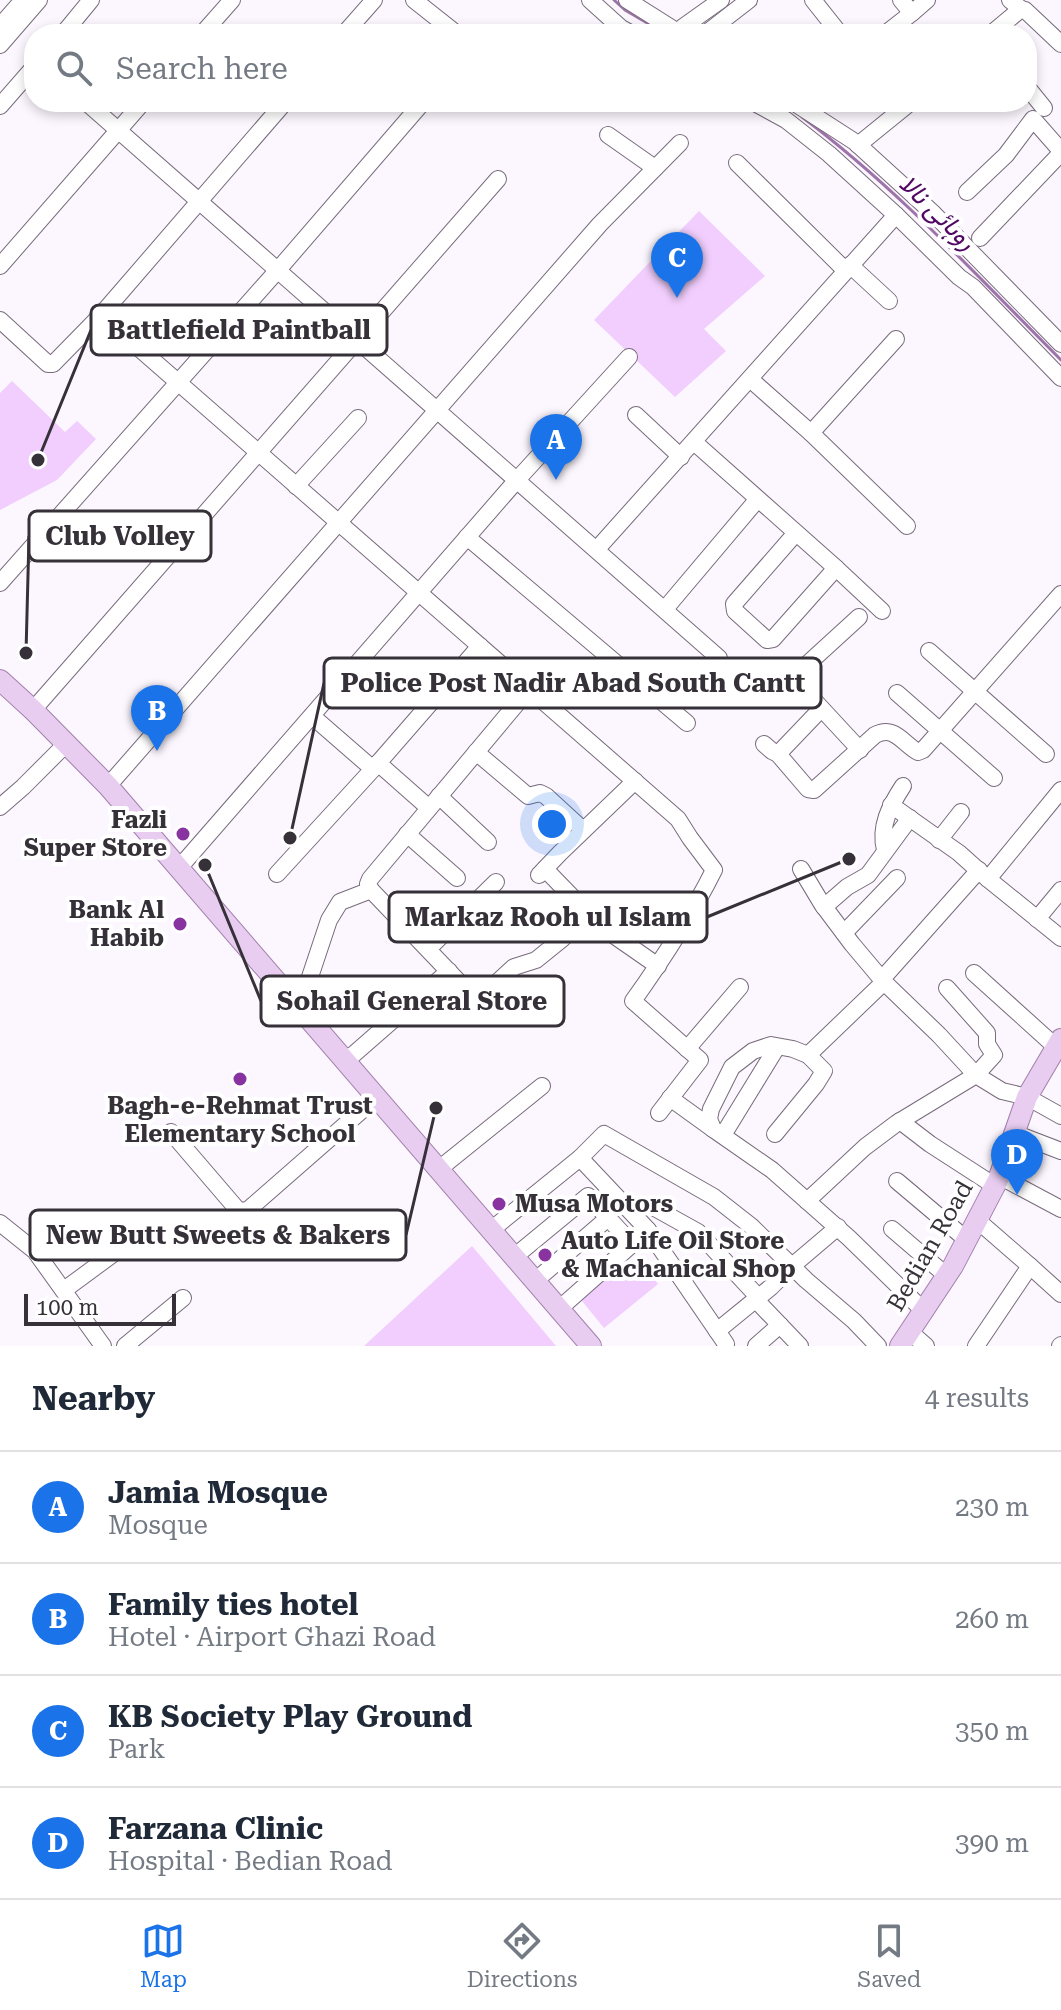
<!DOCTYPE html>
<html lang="en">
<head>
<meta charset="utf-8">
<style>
  :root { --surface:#fff; --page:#f6f6f7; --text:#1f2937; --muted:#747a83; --line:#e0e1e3; --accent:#1a73e8 }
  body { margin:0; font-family:"Roboto Serif",Vazirmatn,serif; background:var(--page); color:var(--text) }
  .scale { position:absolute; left:24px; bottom:20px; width:152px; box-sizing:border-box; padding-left:8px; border:4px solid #363138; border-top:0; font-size:22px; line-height:28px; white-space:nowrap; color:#363138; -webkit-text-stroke:6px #fff; paint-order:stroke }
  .you { position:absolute; left:552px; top:824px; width:28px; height:28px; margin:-20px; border:6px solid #fff; border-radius:50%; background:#1a73e8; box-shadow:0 0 0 12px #1a73e833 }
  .badge { display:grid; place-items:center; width:52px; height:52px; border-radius:50%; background:var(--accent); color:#fff; font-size:26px; font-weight:700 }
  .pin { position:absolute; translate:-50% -66px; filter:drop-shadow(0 2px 4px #0008) }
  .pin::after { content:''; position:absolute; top:42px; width:28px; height:24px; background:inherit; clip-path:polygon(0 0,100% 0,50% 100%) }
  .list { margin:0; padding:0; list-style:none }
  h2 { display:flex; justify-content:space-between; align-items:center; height:104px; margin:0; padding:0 32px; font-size:34px }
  h2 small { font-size:26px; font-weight:400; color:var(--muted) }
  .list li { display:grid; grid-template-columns:52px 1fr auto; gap:24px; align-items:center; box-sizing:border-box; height:112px; padding:0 32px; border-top:2px solid var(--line) }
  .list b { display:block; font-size:30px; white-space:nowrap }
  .list p { margin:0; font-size:26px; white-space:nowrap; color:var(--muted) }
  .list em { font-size:26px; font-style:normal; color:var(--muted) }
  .icon { flex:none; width:44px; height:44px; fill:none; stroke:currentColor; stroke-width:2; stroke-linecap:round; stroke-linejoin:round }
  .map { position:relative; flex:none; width:1061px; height:1346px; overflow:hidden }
  .search { position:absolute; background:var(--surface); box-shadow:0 4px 12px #0003; left:24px; right:24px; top:24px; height:88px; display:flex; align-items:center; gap:20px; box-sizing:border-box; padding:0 28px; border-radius:32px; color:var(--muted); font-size:30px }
  .sheet { height:552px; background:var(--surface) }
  nav { display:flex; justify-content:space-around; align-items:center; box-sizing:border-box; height:112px; border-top:2px solid var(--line); background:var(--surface); font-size:22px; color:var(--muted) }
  nav a { display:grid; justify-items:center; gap:4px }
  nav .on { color:var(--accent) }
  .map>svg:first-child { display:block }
  .green { fill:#f1cefd }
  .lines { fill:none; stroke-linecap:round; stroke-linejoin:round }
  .stream { stroke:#9c74a9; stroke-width:3 }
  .minor-casing { stroke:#786b7c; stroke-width:18 }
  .major-casing { stroke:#a080aa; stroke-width:22 }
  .minor { stroke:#fff; stroke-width:16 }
  .major { stroke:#e8cdf1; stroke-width:20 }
  .poi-dot { fill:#8833a0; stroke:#fff; stroke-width:3 }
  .labels { text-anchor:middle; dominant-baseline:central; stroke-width:8; stroke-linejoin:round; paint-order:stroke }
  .poi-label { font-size:24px; font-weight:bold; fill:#363138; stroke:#fff; text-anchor:end }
  .street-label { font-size:24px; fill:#363138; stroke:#fff }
  .water-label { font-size:26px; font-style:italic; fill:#510763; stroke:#fff }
  .leader { fill:none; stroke:#363138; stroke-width:3 }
  .callout-dot { fill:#363138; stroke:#fff; stroke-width:3 }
  .callout { fill:#fff; stroke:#363138; stroke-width:3 }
  .callout-label { font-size:26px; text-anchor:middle; font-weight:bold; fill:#363138 }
</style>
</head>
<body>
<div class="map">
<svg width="1061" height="1346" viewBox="0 0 1061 1346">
  <rect width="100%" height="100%" fill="#fcf6fe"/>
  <g class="green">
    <path d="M 699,211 L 765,276 L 704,329 L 726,351 L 675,397 L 594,320 Z"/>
    <path d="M 12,381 L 65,432 L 77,421 L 96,439 L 57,480 L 0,510 L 0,393 Z"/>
    <path d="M 472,1246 L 556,1346 L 364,1346 Z"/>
    <path d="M 626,1257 L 632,1264 L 638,1260 L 643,1264 L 641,1267 L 648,1276 L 650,1274 L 658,1284 L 604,1328 L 578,1296 Z"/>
  </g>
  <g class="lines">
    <g class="stream">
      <path d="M 614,0 L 625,10 L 666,34"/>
      <path d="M 779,102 L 789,108"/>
      <path d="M 802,117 C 897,188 977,276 1061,360"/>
    </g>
    <g class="minor-casing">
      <g id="minor">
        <path d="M 414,0 L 457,34"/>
        <path d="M 590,0 L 621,28 L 632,34"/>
        <path d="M 627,0 L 681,34"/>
        <path d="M 813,0 L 840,34"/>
        <path d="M 901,0 L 912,13 L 927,0"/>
        <path d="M 1010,0 L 1021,9 L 1025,10 L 1061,44"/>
        <path d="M 0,26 L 23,0"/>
        <path d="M 683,27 L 721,0"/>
        <path d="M 709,31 L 749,0"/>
        <path d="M 63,34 L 91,0"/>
        <path d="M 202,34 L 232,0"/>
        <path d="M 344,34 L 374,0"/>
        <path d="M 885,34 L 912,13"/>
        <path d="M 991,34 L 1021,9"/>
        <path d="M 0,45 L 39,0"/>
        <path d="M 1027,87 L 1044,108"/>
        <path d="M 86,102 L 719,658"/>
        <path d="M 753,102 L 786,120 L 829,154 L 896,215 L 959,277 L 973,287 L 1061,378"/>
        <path d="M 793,102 L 855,142 L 934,214 L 1061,344"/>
        <path d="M 0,106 L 34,67"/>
        <path d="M 608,135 L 655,168"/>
        <path d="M 858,145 L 911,102"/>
        <path d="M 737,163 L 845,270"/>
        <path d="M 967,192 L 1006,155 L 1033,119 L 1061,151"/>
        <path d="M 980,238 L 1061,153"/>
        <path d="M 850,265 L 889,301"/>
        <path d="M 0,266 L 143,102"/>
        <path d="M 101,315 L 678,819 L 690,838 L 714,870 C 691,916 663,959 633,1001 L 700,1060 L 659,1113"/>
        <path d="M 0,320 L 48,364 L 53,364 L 101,315 L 285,102"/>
        <path d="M 750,379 L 811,433 L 907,526"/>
        <path d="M 636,415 L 681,457"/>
        <path d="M 811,433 L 896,339"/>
        <path d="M 694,442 L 836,568 L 773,639 L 767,640 L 735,611 L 734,604 L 795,534"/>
        <path d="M 296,486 L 358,418"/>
        <path d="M 467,537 L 687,723"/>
        <path d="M 597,549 L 896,215"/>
        <path d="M 836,568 L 882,611"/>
        <path d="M 0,583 L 277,271 L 423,102"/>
        <path d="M 665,609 L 757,500"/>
        <path d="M 859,617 L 801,670 L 797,676 L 798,683 L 860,750"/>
        <path d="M 929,651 L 1046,754"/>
        <path d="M 529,689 L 370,879 L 368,884 L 371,890 L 477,1001 L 514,967 L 536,960 L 562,939 L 586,916 L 658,966"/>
        <path d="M 897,693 L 994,778"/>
        <path d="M 33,710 L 498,179"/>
        <path d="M 312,716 L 373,769"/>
        <path d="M 764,744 L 772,751 L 778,754 L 808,789 L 814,790 L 875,735 C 895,725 902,743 918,752 L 923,750 L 1061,594"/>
        <path d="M 476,752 L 528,796 L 540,793 L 546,796 L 583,830"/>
        <path d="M 778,754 L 821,709"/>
        <path d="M 378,763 L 429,808"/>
        <path d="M 108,786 L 600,224 L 680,143"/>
        <path d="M 439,796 L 488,842"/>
        <path d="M 891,805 L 959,853 L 988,879 L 1061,938"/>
        <path d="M 0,807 L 23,787 L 66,744"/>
        <path d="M 407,834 L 457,878"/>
        <path d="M 939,840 L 961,812"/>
        <path d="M 885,850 C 879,826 890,806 903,786"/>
        <path d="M 179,868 L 516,481 L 629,357"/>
        <path d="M 545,869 L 581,906 L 586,916"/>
        <path d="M 801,869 L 822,904 L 852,944 L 884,982 L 939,1035 L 976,1075 L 1002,1091 L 1027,1097 L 1061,1116"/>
        <path d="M 277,874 L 373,769 L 480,646"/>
        <path d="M 539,875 L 560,853 L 635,781"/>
        <path d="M 988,879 L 1061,790"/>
        <path d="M 824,907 L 847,887 L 868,875 L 910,818"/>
        <path d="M 1037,919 L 1061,890"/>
        <path d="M 844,933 L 897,878"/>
        <path d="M 428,949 L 496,882"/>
        <path d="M 974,973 L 1056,1047"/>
        <path d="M 882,979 L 979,870"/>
        <path d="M 884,982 L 808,1055 L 793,1049 L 771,1045 L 753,1051 L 732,1067 L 711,1109 L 709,1119 L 713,1129 L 772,1170 L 849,1238 L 924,1311"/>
        <path d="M 292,1001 L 306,989 L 329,920 L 340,902 L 371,890"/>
        <path d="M 687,1049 L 740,987"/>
        <path d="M 345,1059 L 354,1054 L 449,971"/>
        <path d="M 670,1098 L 713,1129"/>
        <path d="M 900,1121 L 930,1144 L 995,1186"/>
        <path d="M 171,1132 L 237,1209 L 243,1211 L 249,1209 L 377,1097"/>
        <path d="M 1014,1133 L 1061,1151"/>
        <path d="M 775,1134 L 816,1084 L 824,1071 L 808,1055"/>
        <path d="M 723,1135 L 777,1047"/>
        <path d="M 439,1169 L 542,1086"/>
        <path d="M 999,1176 L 1061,1209"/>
        <path d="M 897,1181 L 967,1240"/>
        <path d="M 807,1201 L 865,1147 L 897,1123 L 976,1075 L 994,1055 L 987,1044 L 987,1033 L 947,988"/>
        <path d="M 653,1207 L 698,1232 L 759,1298"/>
        <path d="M 0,1223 L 35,1251 L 103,1346"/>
        <path d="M 892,1229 L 947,1276"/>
        <path d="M 491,1230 L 580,1158 L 604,1134 L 714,1197 L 751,1226 L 806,1280 L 854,1321 L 878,1346"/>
        <path d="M 648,1230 L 726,1344"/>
        <path d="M 514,1257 L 588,1196 L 632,1244"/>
        <path d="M 1030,1266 L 1061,1294"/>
        <path d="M 535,1281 L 608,1218"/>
        <path d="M 64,1290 L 136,1237"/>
        <path d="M 756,1300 L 800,1346"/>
        <path d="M 559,1309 L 648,1230 L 580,1158"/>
        <path d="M 717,1331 L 771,1287 L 792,1266 L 838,1227"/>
        <path d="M 910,1332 L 926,1346"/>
        <path d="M 125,1346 L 183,1298"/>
        <path d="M 756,1346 L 780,1325"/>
        <path d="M 976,1346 L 1030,1266 L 977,1220"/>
        <path d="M 1060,1346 L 1061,1345"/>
      </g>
    </g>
    <g class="major-casing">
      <g id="major">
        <path d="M 0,680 L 33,710 L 108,786 L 591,1346"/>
        <path d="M 900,1346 L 953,1266 L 998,1180 L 1027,1097 L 1061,1039"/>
      </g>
    </g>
    <use href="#minor" class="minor"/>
    <use href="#major" class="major"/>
  </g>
  <g class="poi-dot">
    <circle cx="183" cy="834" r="8"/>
    <circle cx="180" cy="924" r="8"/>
    <circle cx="240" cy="1079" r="8"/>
    <circle cx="499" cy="1204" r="8"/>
    <circle cx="545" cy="1255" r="8"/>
  </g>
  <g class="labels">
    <g class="poi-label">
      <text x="167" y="820">Fazli<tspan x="167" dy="28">Super Store</tspan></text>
      <text x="164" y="910">Bank Al<tspan x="164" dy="28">Habib</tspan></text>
      <text x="240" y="1106" text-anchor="middle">Bagh-e-Rehmat Trust<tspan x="240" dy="28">Elementary School</tspan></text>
      <text x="515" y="1204" text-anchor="start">Musa Motors</text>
      <text x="561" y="1241" text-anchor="start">Auto Life Oil Store<tspan x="561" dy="28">&amp; Machanical Shop</tspan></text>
    </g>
    <g class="street-label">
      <text transform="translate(930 1246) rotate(-60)">Bedian Road</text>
    </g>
    <g class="water-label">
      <text transform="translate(938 212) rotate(44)">روہائی نالا</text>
    </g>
  </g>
  <path class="leader" d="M38 460L91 330M26 653L29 536M290 838L324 683M849 859L707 917M205 865L261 1001M436 1108L406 1235"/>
  <g class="callout-dot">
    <circle cx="38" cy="460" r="8"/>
    <circle cx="26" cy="653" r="8"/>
    <circle cx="290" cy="838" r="8"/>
    <circle cx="849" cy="859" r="8"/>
    <circle cx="205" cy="865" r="8"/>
    <circle cx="436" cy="1108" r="8"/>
  </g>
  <g class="callout">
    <rect x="91" y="305" width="296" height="50" rx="8"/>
    <rect x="29" y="511" width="182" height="50" rx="8"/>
    <rect x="324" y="658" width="497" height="50" rx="8"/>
    <rect x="389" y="892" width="318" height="50" rx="8"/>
    <rect x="261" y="976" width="303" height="50" rx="8"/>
    <rect x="30" y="1210" width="376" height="50" rx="8"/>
  </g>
  <g class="callout-label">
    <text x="239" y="339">Battlefield Paintball</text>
    <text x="120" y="545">Club Volley</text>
    <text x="573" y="692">Police Post Nadir Abad South Cantt</text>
    <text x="548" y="926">Markaz Rooh ul Islam</text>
    <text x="412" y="1010">Sohail General Store</text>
    <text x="218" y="1244">New Butt Sweets &amp; Bakers</text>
  </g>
</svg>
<div class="scale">100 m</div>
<div class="you"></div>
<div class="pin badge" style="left:556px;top:480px">A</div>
<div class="pin badge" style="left:157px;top:751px">B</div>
<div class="pin badge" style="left:677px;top:298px">C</div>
<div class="pin badge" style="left:1017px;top:1195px">D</div>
<div class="search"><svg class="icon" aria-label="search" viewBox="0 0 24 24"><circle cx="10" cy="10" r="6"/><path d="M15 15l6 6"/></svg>Search here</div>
</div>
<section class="sheet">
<h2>Nearby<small>4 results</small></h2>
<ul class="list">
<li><span class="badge">A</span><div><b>Jamia Mosque</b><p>Mosque</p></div><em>230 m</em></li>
<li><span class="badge">B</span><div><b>Family ties hotel</b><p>Hotel · Airport Ghazi Road</p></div><em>260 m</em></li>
<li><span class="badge">C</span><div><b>KB Society Play Ground</b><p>Park</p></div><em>350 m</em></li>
<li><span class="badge">D</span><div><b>Farzana Clinic</b><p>Hospital · Bedian Road</p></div><em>390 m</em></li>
</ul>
</section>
<nav>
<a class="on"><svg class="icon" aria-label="map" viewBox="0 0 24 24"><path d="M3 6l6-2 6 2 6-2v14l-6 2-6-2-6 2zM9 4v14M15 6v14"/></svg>Map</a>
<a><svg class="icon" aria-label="directions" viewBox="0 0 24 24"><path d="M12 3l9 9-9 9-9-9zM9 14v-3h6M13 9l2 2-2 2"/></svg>Directions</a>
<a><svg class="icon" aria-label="saved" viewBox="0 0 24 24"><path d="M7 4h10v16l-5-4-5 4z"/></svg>Saved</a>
</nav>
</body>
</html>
